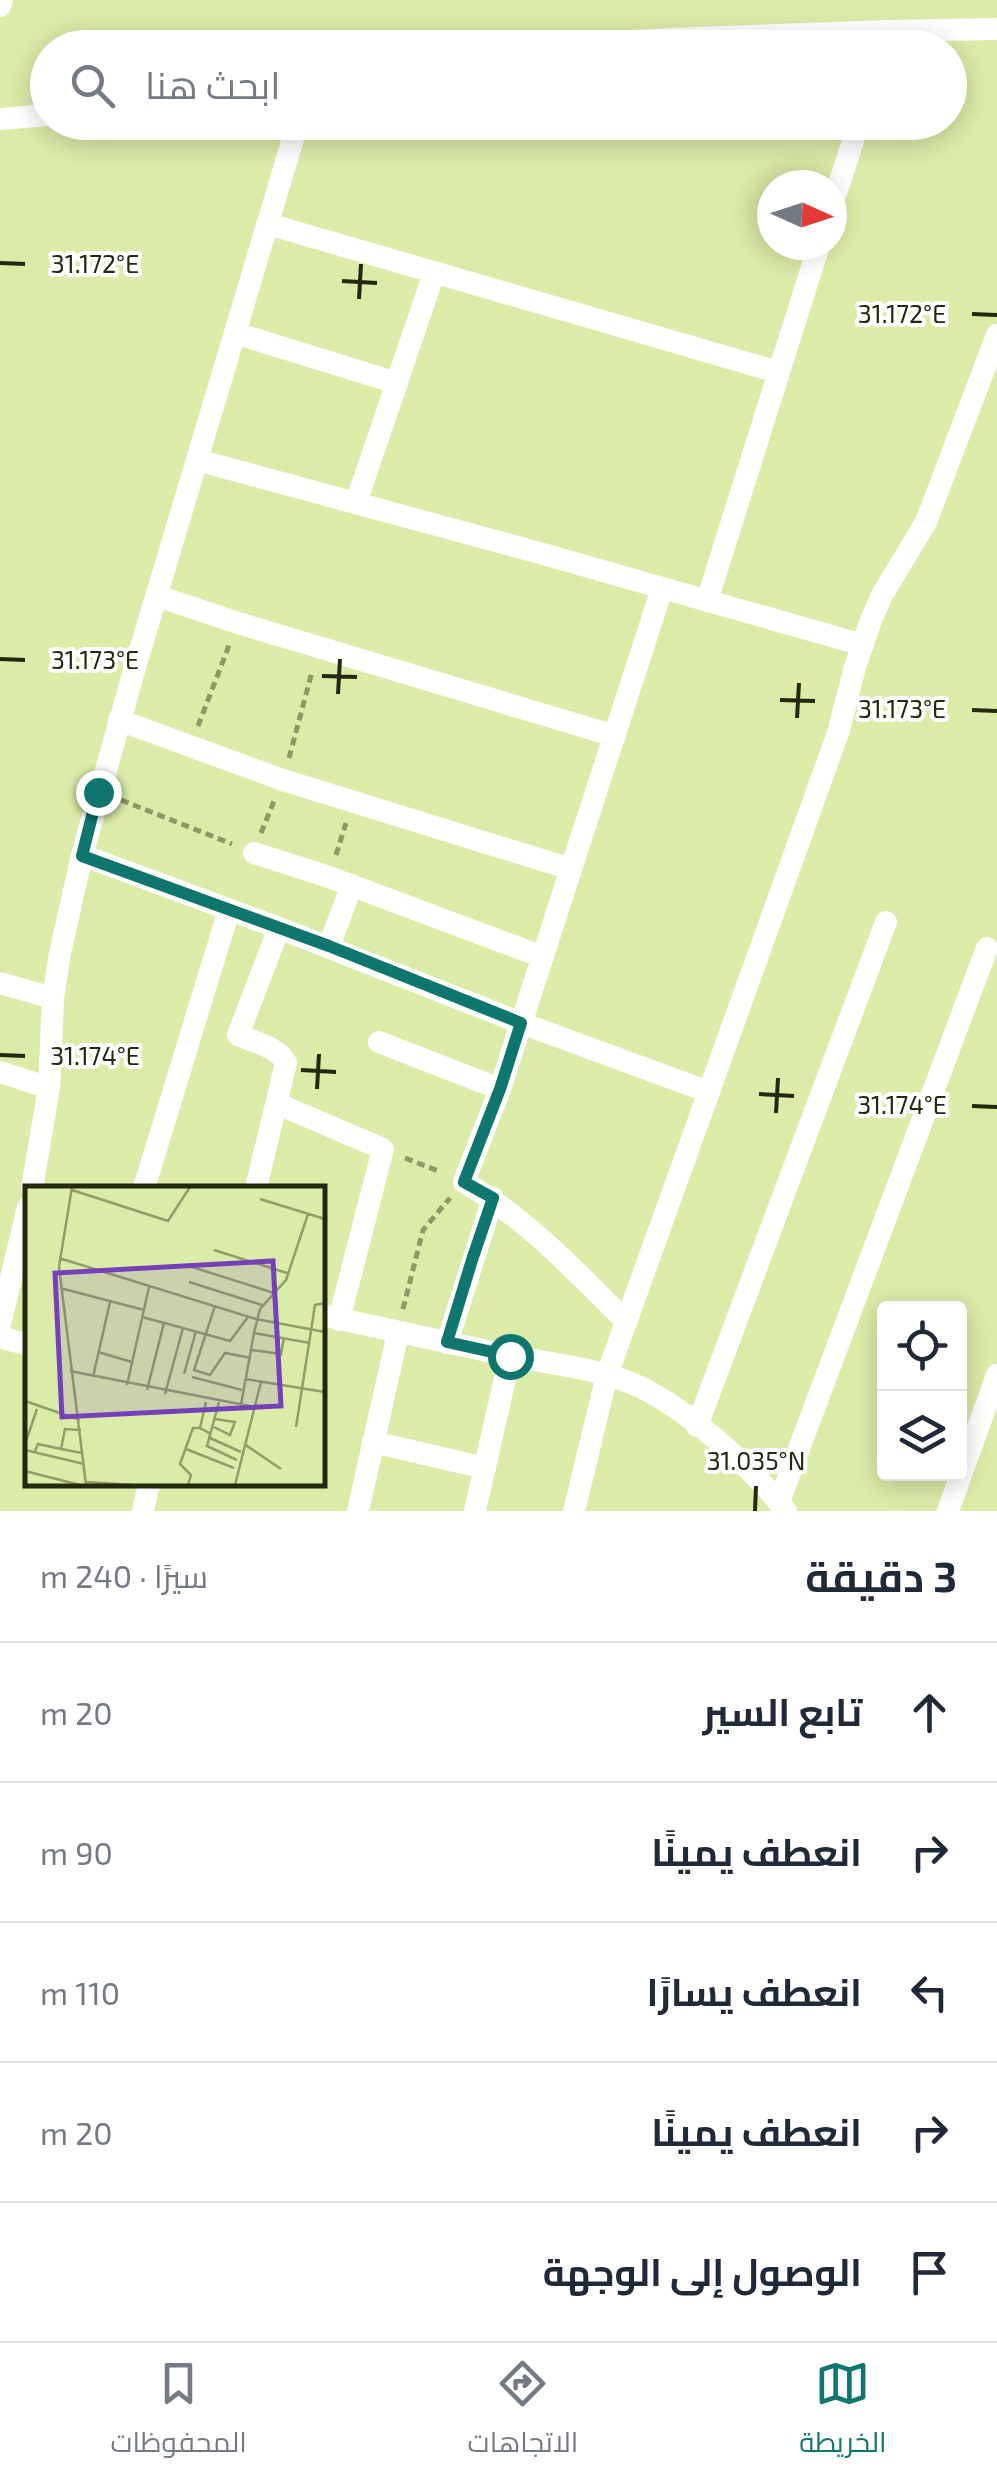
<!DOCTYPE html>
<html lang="ar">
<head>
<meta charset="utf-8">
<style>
  :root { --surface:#fff; --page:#f2f2f3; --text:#1f2937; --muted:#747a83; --line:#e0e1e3; --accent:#0f766e }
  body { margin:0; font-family:"Exo 2",Cairo,sans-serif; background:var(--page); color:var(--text); direction:rtl }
  .controls { position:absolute; right:30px; bottom:30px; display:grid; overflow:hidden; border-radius:10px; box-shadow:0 5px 25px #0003 }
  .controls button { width:90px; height:90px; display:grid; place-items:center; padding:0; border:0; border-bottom:2px solid var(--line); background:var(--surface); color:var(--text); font:50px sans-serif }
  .compass { position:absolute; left:757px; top:170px; width:90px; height:90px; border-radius:50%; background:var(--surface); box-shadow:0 5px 25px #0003; rotate:93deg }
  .stop { position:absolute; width:30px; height:30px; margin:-22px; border:8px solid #0f766e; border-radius:50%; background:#fff }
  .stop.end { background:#0f766e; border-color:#fff; box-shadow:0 2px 10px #0008 }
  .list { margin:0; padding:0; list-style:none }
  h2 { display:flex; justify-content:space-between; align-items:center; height:130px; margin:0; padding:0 40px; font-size:42px }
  h2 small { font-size:32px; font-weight:400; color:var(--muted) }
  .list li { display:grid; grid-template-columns:65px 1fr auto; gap:30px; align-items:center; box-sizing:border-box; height:140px; padding:0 40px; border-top:2px solid var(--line) }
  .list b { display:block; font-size:38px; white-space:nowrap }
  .list em { font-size:32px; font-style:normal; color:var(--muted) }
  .icon { flex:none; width:55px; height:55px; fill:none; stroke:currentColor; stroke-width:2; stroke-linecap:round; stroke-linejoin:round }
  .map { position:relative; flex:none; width:997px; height:1511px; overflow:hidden; direction:ltr }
  .search { position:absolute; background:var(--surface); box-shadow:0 5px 25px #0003; left:30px; right:30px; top:30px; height:110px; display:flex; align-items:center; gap:25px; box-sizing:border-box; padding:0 35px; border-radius:55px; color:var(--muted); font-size:38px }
  .sheet { height:830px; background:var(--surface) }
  nav { display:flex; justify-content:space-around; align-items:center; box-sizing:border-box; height:140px; border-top:2px solid var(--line); background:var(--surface); font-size:28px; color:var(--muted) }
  nav a { display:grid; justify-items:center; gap:5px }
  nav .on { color:var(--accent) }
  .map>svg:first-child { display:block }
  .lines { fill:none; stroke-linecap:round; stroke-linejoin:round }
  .path { stroke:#8d9867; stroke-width:5; stroke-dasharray:8 5; stroke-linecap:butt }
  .street { stroke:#fff; stroke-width:22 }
  .route { stroke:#0f766e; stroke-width:12 }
  .ticks { fill:none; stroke:#23280e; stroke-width:4 }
  .inset-road { fill:none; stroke:#919d6a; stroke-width:2.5 }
  .view { fill:#7441b9; fill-opacity:0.15; stroke:#7441b9; stroke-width:5 }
  .inset-edge { fill:none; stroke:#23280e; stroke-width:5 }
  .ticks-label { font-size:25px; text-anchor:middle; fill:#23280e; stroke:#fff; stroke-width:8; stroke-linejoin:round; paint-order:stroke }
</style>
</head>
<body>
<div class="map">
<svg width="997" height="1511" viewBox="0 0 997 1511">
  <rect width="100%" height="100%" fill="#dbeba8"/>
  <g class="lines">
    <g class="path">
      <path d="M 198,726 L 230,643"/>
      <path d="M 289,758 L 312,672"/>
      <path d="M 121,800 L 232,844"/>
      <path d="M 261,833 L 274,801"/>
      <path d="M 336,855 L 346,823"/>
      <path d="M 405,1158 L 441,1172"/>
      <path d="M 403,1309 L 423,1230 L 450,1198"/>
    </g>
    <g class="street">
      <path d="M 0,6 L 2,0"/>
      <path d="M 513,48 L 669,39 L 889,31 L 997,29"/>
      <path d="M 0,119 L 48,115"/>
      <path d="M 832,206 L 859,122"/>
      <path d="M 268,224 L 778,372"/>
      <path d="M 235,333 L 397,383"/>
      <path d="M 197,460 L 536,552 L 863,645"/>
      <path d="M 356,503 L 434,273"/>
      <path d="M 157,596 L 238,623 L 615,736"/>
      <path d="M 707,601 L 819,245"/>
      <path d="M 119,720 L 283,780 L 571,869 L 500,1089 L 464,1182 C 526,1218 575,1271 626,1321"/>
      <path d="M 254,853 L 329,877 L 543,957"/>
      <path d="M 82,855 L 279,928"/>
      <path d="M 571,869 L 662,589"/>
      <path d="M 329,946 L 352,885"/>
      <path d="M 0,983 L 53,998"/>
      <path d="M 379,1042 L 500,1089"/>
      <path d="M 0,1072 L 49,1088"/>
      <path d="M 278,1104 L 383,1149 L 339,1320"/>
      <path d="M 32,1188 L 49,1088 L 53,998 L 60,953 L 82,855 L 136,664 L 298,122"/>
      <path d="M 144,1188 L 229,910"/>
      <path d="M 256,1188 L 286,1063 C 279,1047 253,1042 238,1035 L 279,928 L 521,1023 L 709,1092"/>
      <path d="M 322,1315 L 510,1356 L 475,1511"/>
      <path d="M 0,1325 L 28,1207"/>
      <path d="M 0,1337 L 28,1345"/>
      <path d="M 447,1343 L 493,1198"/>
      <path d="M 510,1356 C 551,1363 592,1368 631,1383 C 683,1404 751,1467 786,1511"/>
      <path d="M 697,1426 L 886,922"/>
      <path d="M 373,1442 L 485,1468"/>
      <path d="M 779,1502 L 987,948"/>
      <path d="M 143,1511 L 149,1484"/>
      <path d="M 358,1511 L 398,1333"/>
      <path d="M 574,1511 L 607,1375 L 838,733 L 855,667 L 871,620 L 882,595 L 926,522 L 997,335"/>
      <path d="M 948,1511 L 997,1375"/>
    </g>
  </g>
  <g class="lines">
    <path class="route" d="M 98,792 L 82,856 L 329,946 L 521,1023 L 500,1089 L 464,1182 L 493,1198 L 472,1260 L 447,1342 L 510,1356"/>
  </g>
  <path class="ticks" d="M 0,263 L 25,264M 342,281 L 377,283M 359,299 L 361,264M 972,314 L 997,315M 0,659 L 25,660M 322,676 L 357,677M 338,694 L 340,659M 780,700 L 815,701M 972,710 L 997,711M 797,718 L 799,683M 0,1055 L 25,1056M 301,1070 L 336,1072M 317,1089 L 319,1054M 759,1094 L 794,1096M 972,1106 L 997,1107M 776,1113 L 778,1078M 755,1511 L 756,1486"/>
  <g transform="translate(25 1186)">
    <rect width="300" height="300" fill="#dbeba8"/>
    <path class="inset-road" d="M 47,1 L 34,81 L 61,299M 47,4 L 143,35 L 165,1M 235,13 L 300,33M 189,64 L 262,87M 34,72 L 231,133 L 300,146M 167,81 L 249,107M 164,96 L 237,119M 35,102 L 119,124M 190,120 L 169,184 L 185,189 L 200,167 L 226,172M 117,131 L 158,142M 229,147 L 235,123 L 261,94 L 283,28M 227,164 L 256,168 L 259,152M 73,166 L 107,176M 45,185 L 230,221M 159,188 L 171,145M 68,191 L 85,116M 167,191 L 217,204M 220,193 L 300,206M 102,199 L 124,101M 122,204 L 139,137M 140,208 L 158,142 L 205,155 L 223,131M 0,215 L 55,234M 181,216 L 175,242 L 186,248M 194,216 L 182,260 L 212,274M 216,219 L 229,147 L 285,157M 189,241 L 205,249 L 210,236 L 190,233M 271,241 L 290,119 L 300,117M 56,244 L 40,243 L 36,263 L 57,267M 185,252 L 216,266M 0,258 L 12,223M 219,258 L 256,283M 161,263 L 209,282M 0,264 L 59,278M 10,265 L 13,258 L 36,263M 0,285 L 55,299M 61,296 L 108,299M 163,299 L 166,289 L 155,278 L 168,242 L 175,242M 210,299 L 236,196"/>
    <path class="view" d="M 248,75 L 256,220 L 37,231 L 30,87 Z"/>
    <rect width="300" height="300" class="inset-edge"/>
  </g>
  <g class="ticks-label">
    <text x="95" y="273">31.172°E</text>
    <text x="902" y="323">31.172°E</text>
    <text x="95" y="669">31.173°E</text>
    <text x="902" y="718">31.173°E</text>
    <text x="95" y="1065">31.174°E</text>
    <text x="902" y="1114">31.174°E</text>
    <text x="756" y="1470">31.035°N</text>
  </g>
</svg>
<div class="controls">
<button><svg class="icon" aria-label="locate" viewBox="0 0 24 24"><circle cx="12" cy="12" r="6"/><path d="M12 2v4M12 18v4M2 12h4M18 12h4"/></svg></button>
<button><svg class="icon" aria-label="layers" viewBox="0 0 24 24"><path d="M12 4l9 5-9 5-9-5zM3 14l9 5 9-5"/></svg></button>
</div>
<svg class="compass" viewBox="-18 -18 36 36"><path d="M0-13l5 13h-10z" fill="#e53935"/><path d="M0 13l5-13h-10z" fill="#747a83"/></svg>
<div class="stop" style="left:510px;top:1356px"></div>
<div class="stop end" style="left:98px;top:792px"></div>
<div class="search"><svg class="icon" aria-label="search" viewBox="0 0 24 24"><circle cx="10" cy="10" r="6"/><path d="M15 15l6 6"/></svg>ابحث هنا</div>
</div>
<section class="sheet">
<h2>3 دقيقة<small>سيرًا · 240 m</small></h2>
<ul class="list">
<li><svg class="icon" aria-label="ahead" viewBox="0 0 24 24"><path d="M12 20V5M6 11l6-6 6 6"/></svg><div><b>تابع السير</b></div><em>20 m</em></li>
<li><svg class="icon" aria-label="right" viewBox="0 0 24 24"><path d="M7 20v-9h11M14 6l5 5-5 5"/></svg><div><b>انعطف يمينًا</b></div><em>90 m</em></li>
<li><svg class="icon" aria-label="left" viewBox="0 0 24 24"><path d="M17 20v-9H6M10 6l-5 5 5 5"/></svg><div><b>انعطف يسارًا</b></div><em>110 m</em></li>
<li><svg class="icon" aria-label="right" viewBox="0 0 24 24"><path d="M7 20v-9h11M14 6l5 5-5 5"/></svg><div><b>انعطف يمينًا</b></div><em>20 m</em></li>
<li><svg class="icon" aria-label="arrive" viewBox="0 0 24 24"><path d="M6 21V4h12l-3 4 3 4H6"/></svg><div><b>الوصول إلى الوجهة</b></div></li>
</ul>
</section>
<nav>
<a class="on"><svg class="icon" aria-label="map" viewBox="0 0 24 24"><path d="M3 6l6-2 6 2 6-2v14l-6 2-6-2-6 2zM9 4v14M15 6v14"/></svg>الخريطة</a>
<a><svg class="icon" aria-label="directions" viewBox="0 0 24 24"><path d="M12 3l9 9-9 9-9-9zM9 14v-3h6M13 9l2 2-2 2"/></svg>الاتجاهات</a>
<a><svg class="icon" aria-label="saved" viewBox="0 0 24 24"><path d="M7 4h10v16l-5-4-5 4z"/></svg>المحفوظات</a>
</nav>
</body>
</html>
